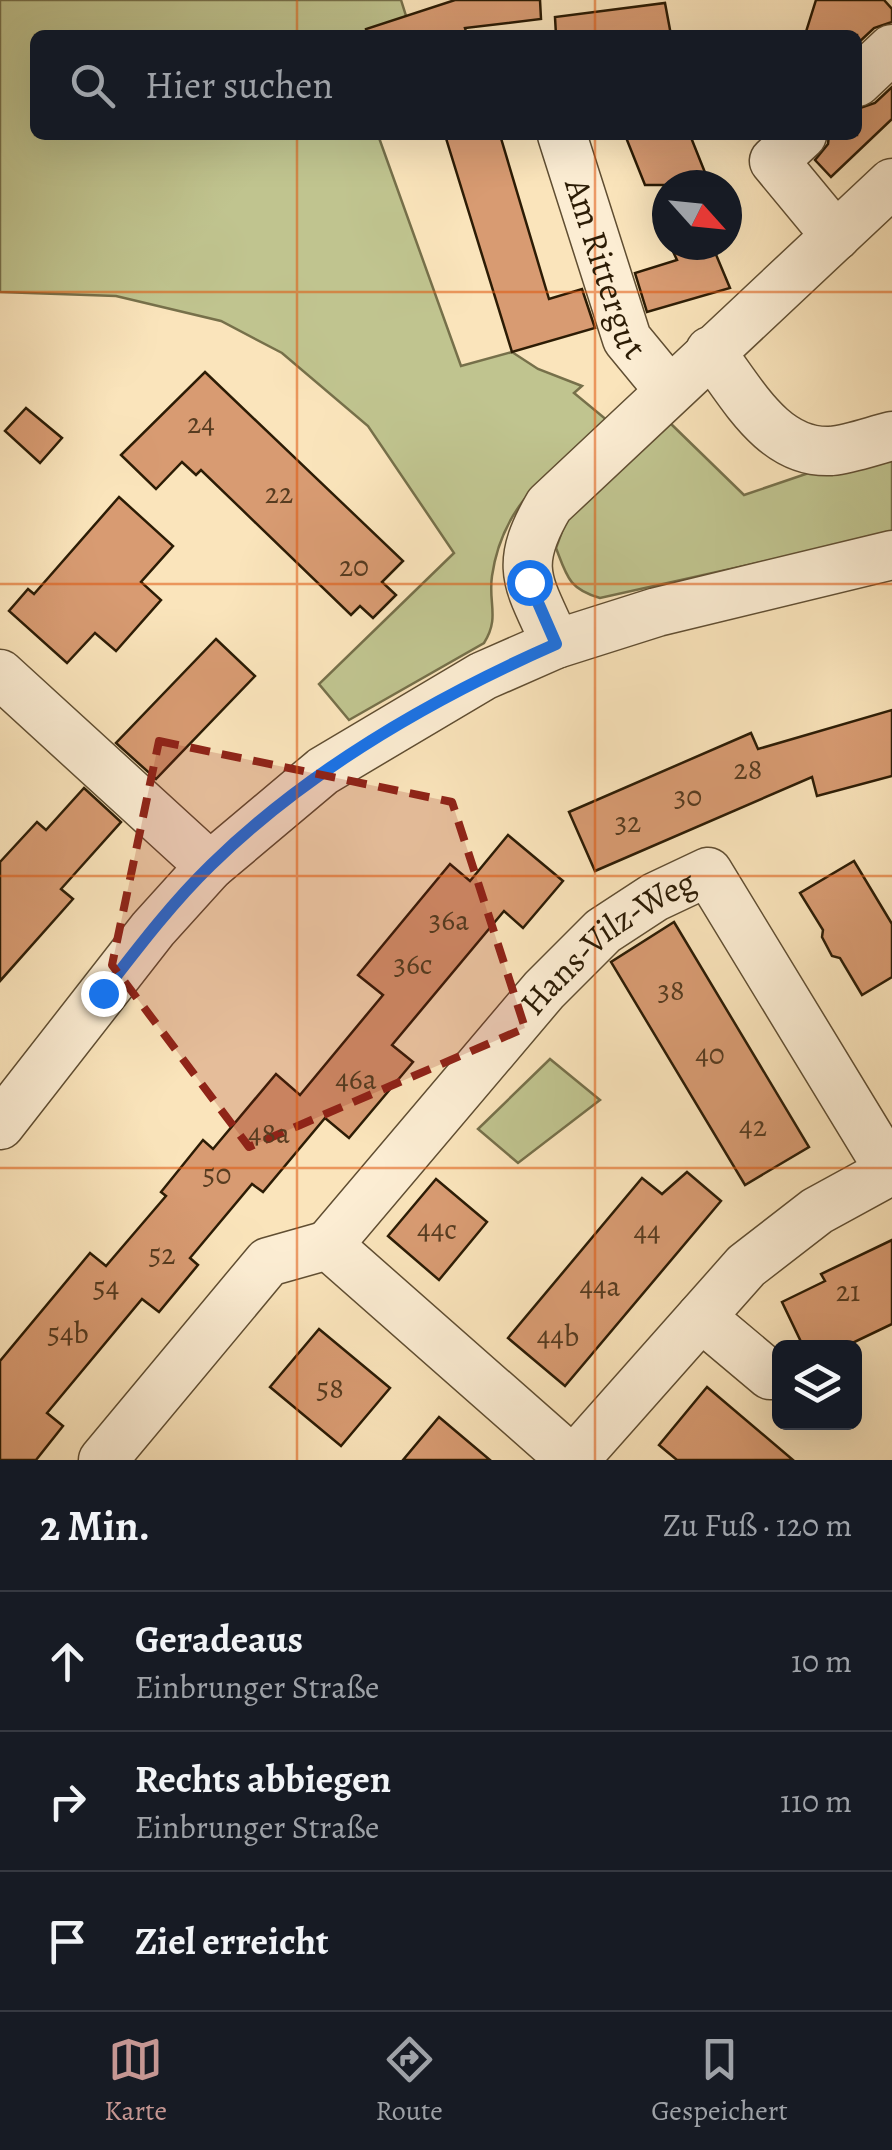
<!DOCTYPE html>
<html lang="de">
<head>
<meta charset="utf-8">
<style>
  :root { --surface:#171b24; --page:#20242c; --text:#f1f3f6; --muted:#9ea1a6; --line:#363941; --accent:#c59692 }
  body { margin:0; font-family:Alegreya,serif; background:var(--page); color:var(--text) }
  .controls { position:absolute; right:30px; bottom:30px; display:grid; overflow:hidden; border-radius:15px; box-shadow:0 10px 40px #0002 }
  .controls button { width:90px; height:90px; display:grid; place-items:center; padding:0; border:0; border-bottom:2px solid var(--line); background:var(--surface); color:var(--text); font:50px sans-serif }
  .compass { position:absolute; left:652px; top:170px; width:90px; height:90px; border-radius:50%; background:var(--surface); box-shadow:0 10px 40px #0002; rotate:117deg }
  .stop { position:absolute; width:30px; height:30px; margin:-22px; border:8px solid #1a73e8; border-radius:50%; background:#fff }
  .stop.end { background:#1a73e8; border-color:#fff; box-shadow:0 2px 10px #0008 }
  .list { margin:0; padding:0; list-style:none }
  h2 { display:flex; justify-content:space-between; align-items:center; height:130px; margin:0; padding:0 40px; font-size:42px }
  h2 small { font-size:32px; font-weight:400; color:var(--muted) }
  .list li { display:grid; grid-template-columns:65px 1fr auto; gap:30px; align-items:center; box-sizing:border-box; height:140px; padding:0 40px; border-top:2px solid var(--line) }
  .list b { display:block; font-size:38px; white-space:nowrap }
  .list p { margin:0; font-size:32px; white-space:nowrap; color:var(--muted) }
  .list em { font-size:32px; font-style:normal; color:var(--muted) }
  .icon { flex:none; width:55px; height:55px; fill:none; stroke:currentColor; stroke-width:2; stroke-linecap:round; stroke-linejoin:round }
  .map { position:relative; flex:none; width:892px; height:1460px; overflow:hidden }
  .search { position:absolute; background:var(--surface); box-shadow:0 10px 40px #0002; left:30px; right:30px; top:30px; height:110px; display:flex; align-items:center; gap:25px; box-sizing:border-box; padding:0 35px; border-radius:15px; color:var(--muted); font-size:38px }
  .sheet { height:550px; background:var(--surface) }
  nav { display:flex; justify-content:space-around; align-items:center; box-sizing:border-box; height:140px; border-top:2px solid var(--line); background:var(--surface); font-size:28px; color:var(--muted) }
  nav a { display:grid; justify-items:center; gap:5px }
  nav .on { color:var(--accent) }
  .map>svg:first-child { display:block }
  .green { fill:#c0c48f; stroke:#76704a; stroke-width:2.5 }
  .building { fill:#d89b72; stroke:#2c1c05; stroke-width:2.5 }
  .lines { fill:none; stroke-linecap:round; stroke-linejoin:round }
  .minor-casing { stroke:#604e32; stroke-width:51 }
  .minor { stroke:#fcedd3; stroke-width:48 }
  .route { stroke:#1a73e8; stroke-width:12 }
  .marked { fill:#8f2418; fill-opacity:0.2; stroke:#8f2418; stroke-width:8; stroke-dasharray:20 12; stroke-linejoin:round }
  .grid { fill:none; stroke:#df560c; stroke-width:2.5; stroke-opacity:0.55 }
  .labels { text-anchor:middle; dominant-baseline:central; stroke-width:8; stroke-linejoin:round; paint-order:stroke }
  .number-label { font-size:30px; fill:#573c20 }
  .street-label { font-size:35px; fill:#2c1c05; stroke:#fcedd3 }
</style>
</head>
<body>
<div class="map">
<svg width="892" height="1460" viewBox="0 0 892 1460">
  <rect width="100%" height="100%" fill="#fae4bb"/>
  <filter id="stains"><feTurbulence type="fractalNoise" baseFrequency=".002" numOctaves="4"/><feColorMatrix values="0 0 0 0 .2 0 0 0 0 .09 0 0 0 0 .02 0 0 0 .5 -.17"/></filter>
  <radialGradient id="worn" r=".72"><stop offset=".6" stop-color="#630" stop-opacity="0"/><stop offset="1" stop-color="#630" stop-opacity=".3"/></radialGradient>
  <g class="green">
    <path d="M 0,0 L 401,0 L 412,35 L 35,35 L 35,135 L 378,135 L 461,366 L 512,352 L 538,369 L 582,386 L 574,393 L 608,421 C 554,470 503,499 492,576 C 488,603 500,618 484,643 L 349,720 L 319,684 L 454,553 L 368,426 L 282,353 L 221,321 L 116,296 L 0,292 Z"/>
    <path d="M 668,421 L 744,495 L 844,461 L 892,448 L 892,533 L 600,598 C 569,589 567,577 556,548 L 569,512 Z"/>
    <path d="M 550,1059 L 600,1100 L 518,1163 L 478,1129 Z"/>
  </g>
  <g class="building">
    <path d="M 455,0 L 540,0 L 541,19 L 465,28 L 467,35 L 367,35 L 366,29 Z"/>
    <path d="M 816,0 L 884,0 L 892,9 L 892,22 L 874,28 L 857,44 L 857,35 L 805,35 Z"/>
    <path d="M 665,3 L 671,35 L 556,35 L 555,17 Z"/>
    <path d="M 892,87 L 892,119 L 831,177 L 815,160 L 828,144 L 829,135 L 857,135 L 857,109 L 875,103 Z"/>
    <path d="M 445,135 L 500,135 L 549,299 L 582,289 L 595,328 L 512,352 Z"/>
    <path d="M 625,135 L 690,135 L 710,185 L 645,185 Z"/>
    <path d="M 670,245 L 712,245 L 730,288 L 647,312 L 635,273 L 677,260 Z"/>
    <path d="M 205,372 L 403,561 L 382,582 L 396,595 L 373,618 L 360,606 L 351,615 L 201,470 L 196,475 L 182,462 L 156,489 L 121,455 Z"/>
    <path d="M 26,408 L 62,438 L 40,463 L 5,431 Z"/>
    <path d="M 119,497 L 173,546 L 141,582 L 161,600 L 116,651 L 95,633 L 67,663 L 9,611 L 28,589 L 34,594 Z"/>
    <path d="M 216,639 L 255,676 L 156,779 L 116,743 Z"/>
    <path d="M 892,710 L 892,776 L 817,796 L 812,777 L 595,871 L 569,812 L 751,733 L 758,749 Z"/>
    <path d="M 84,788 L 121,822 L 61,889 L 73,899 L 0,981 L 0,862 L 37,822 L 46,830 Z"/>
    <path d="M 508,835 L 563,881 L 523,928 L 504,911 L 392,1045 L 413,1062 L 349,1138 L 325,1118 L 263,1192 L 252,1184 L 190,1258 L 198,1265 L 159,1312 L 142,1299 L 47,1413 L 63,1426 L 36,1460 L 0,1460 L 0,1361 L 90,1253 L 106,1266 L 166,1196 L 161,1192 L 203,1140 L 213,1149 L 276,1074 L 300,1095 L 383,995 L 358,975 L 450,864 L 470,881 Z"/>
    <path d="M 854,861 L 892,924 L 892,977 L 862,995 L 840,958 L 832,956 L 822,937 L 823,930 L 800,893 Z"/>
    <path d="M 674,922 L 809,1147 L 745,1185 L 611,962 Z"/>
    <path d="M 687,1172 L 721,1201 L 565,1386 L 508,1338 L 642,1178 L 662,1194 Z"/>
    <path d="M 436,1179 L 487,1222 L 439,1280 L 388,1236 Z"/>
    <path d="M 892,1240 L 892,1324 L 842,1348 L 804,1348 L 782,1302 L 825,1281 L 821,1274 Z"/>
    <path d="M 319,1329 L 390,1388 L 341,1446 L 270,1387 Z"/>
    <path d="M 707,1387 L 793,1460 L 677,1460 L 659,1445 Z"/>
    <path d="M 439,1417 L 490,1460 L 403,1460 Z"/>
  </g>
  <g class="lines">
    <g class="minor-casing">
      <g id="minor">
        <path d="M 857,82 L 892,49"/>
        <path id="s1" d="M 562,135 L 627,339 L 669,390"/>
        <path d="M 802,135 L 774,161 L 836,236"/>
        <path d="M 710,351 C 742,392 772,454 831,451 C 851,449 872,441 892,436"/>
        <path d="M 556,644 C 529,583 512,568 549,505 L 892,183"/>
        <path d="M 0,674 L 210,866"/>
        <path d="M 0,1125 L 153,929 L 210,866 L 323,771 L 483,676 L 556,644 L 657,612 L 892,555"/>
        <path id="s2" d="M 328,1245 L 544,990 L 603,931 L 655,897 L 708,872 L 890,1171"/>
        <path d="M 701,1317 L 770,1375"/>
        <path d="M 103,1460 L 268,1262 L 328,1245 L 572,1460"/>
        <path d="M 574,1460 L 746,1266 L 817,1211 L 892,1170"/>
      </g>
    </g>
    <use href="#minor" class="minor"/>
  </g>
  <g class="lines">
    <path class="route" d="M 103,993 C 137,949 171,904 211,865 C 309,769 431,699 556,644 L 529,582"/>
  </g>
  <path class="marked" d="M 159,741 L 452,802 L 525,1028 L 249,1147 L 112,965 Z"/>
  <path class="grid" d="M 297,0 L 297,35M 595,0 L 595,35M 297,135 L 297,1460M 595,135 L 595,1460M 0,292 L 892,292M 0,584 L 892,584M 0,876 L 892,876M 0,1168 L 892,1168"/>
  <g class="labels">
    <g class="number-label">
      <text x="201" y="423">24</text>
      <text x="279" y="493">22</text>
      <text x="354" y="566">20</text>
      <text x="748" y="769">28</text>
      <text x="688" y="796">30</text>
      <text x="628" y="822">32</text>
      <text x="449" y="920">36a</text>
      <text x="413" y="964">36c</text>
      <text x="671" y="990">38</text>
      <text x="710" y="1054">40</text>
      <text x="356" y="1079">46a</text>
      <text x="753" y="1126">42</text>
      <text x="269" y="1133">48a</text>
      <text x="217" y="1174">50</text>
      <text x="437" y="1229">44c</text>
      <text x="647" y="1231">44</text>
      <text x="162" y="1254">52</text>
      <text x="600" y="1286">44a</text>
      <text x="106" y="1287">54</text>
      <text x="848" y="1291">21</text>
      <text x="68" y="1333">54b</text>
      <text x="558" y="1336">44b</text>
      <text x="330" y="1388">58</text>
    </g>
    <g class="street-label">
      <text stroke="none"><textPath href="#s1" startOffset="140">Am Rittergut</textPath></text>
      <text stroke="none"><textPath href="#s2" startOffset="415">Hans-Vilz-Weg</textPath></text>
    </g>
  </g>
  <rect width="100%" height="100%" filter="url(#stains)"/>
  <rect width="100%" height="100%" fill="url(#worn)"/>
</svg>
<div class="controls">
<button><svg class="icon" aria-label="layers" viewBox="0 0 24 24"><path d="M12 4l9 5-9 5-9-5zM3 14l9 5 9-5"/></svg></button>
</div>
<svg class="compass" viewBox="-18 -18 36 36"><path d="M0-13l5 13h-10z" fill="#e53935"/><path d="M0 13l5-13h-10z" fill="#9ea1a6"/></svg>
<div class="stop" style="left:529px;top:582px"></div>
<div class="stop end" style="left:103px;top:993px"></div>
<div class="search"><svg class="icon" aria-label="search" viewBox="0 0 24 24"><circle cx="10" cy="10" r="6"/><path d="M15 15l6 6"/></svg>Hier suchen</div>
</div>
<section class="sheet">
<h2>2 Min.<small>Zu Fuß · 120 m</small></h2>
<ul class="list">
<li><svg class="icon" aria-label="ahead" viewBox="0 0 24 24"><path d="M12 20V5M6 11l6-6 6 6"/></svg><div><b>Geradeaus</b><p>Einbrunger Straße</p></div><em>10 m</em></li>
<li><svg class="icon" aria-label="right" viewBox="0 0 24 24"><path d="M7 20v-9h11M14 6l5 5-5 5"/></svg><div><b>Rechts abbiegen</b><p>Einbrunger Straße</p></div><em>110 m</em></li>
<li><svg class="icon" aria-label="arrive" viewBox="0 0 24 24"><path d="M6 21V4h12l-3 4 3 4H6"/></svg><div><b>Ziel erreicht</b></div></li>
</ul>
</section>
<nav>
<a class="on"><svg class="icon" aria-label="map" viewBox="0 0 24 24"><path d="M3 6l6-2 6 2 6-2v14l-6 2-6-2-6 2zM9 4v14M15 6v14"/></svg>Karte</a>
<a><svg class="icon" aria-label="directions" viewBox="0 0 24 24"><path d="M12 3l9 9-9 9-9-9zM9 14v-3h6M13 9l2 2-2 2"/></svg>Route</a>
<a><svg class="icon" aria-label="saved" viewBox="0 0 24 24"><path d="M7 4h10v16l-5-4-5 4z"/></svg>Gespeichert</a>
</nav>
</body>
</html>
